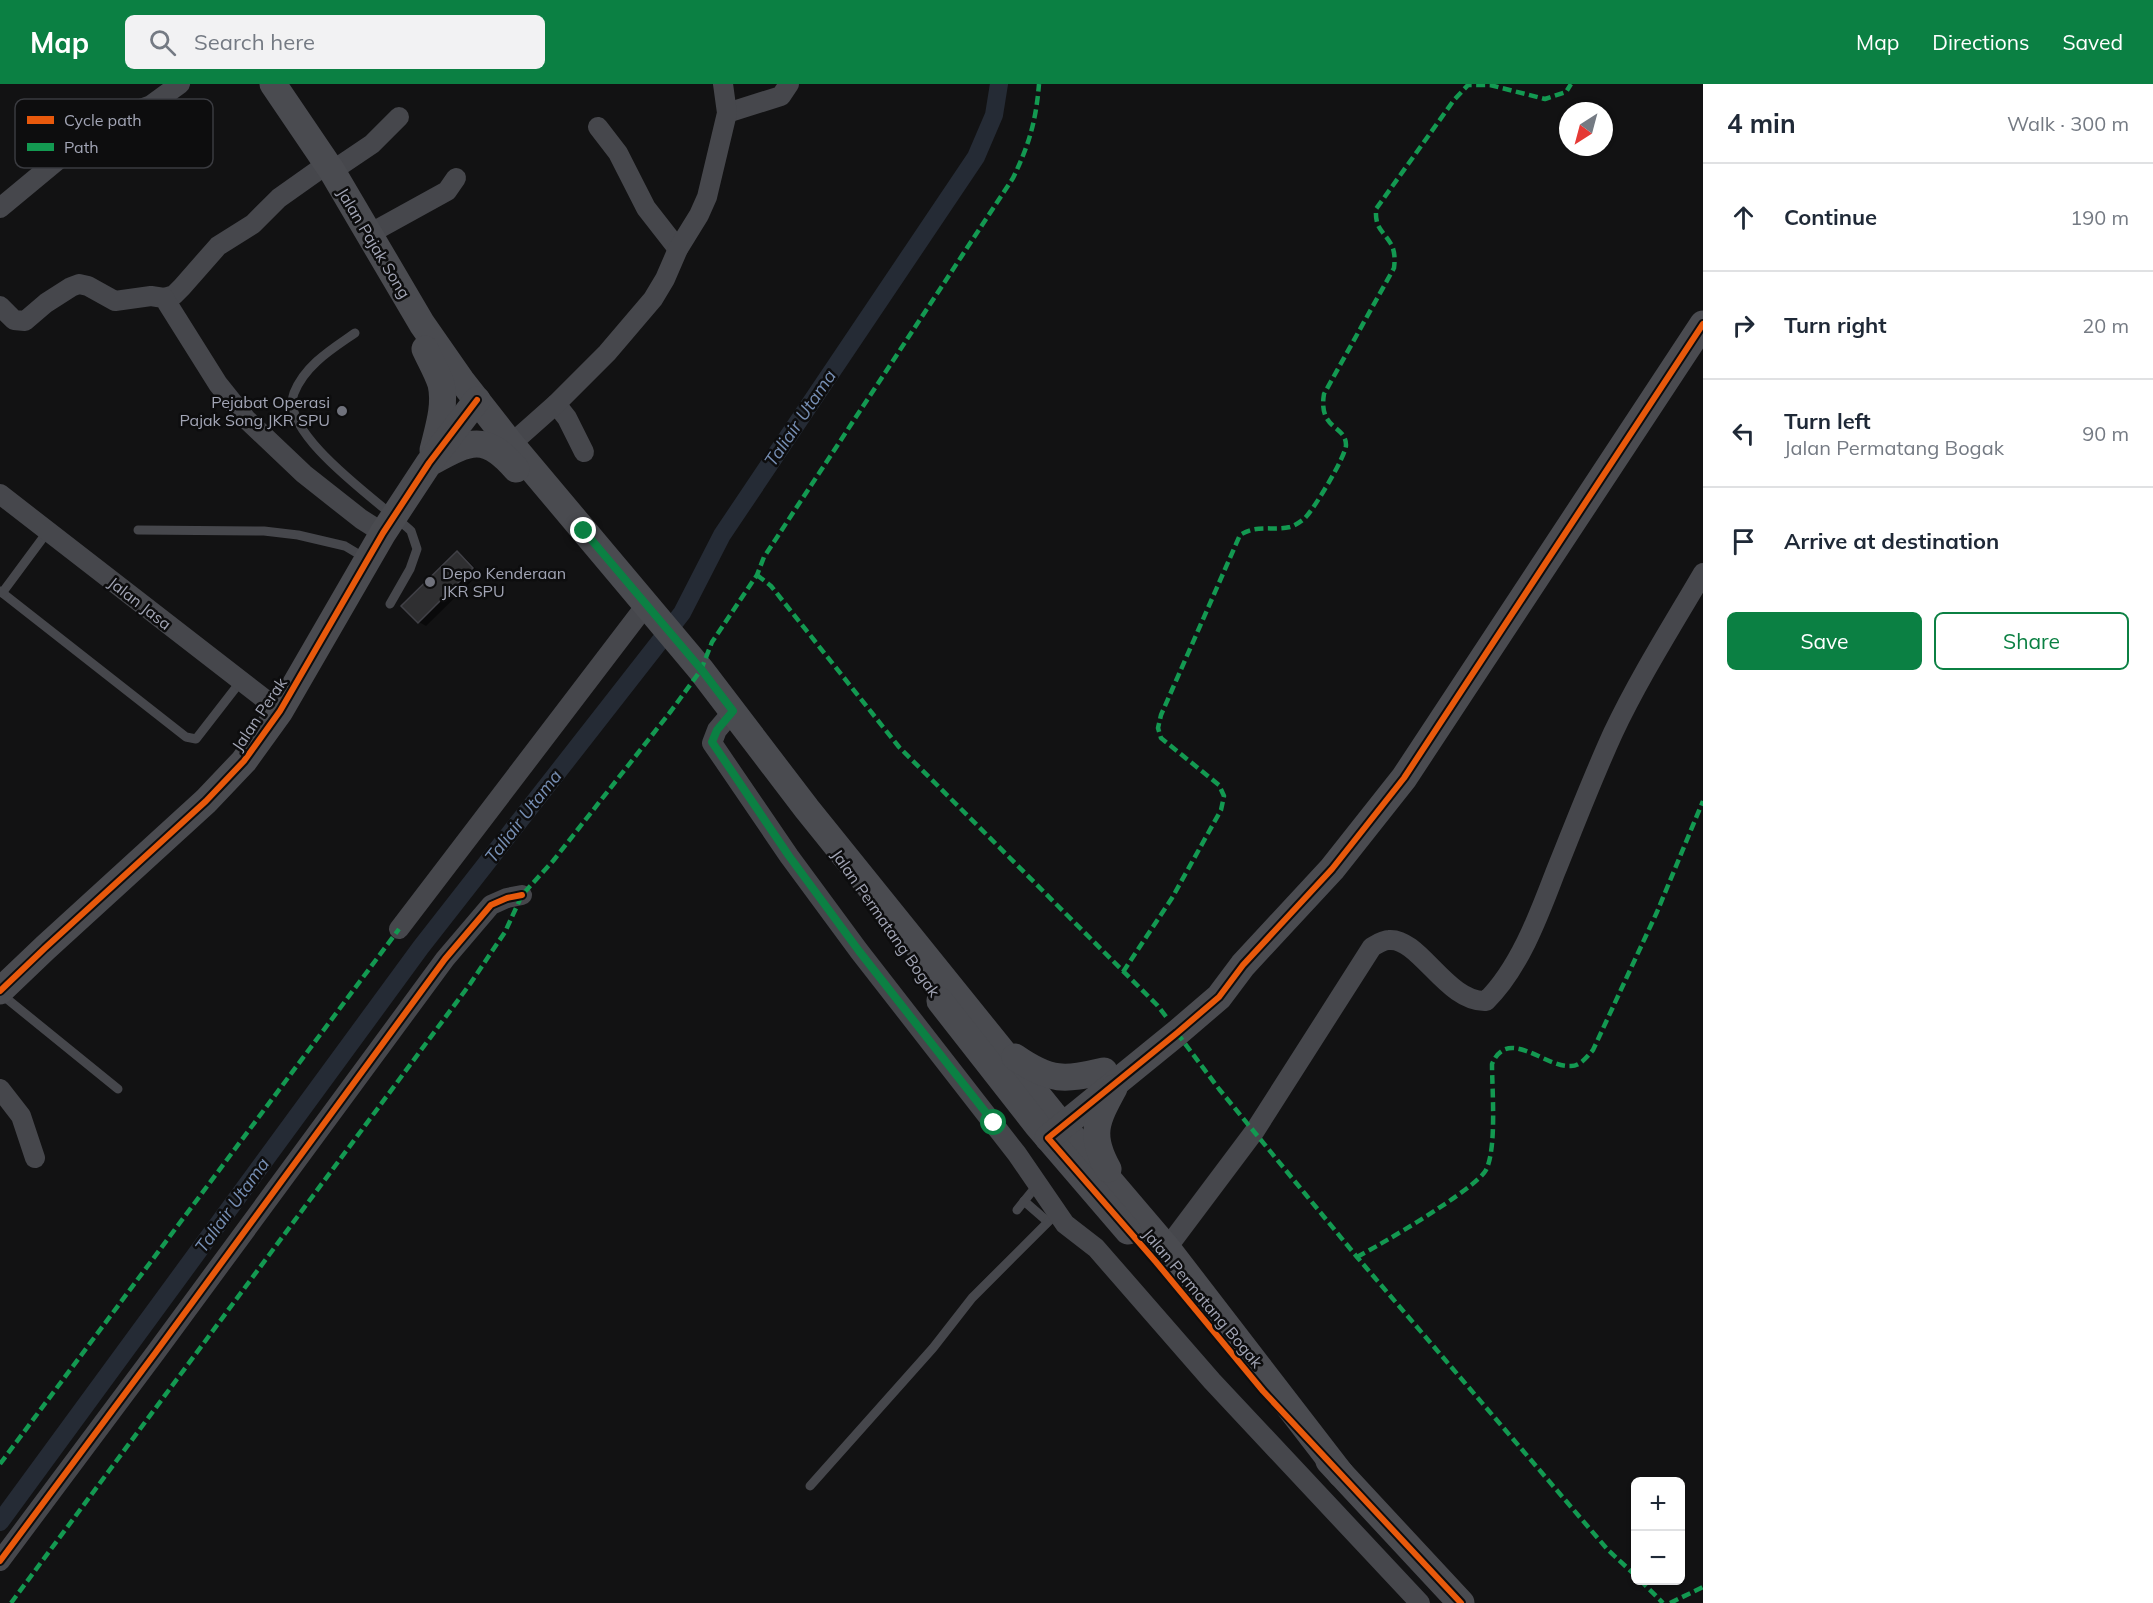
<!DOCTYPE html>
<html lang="en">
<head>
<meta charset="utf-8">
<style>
  :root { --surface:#fff; --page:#f2f2f3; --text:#1f2937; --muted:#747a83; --line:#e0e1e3; --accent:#0b8043 }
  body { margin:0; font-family:Mulish,sans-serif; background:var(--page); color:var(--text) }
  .controls { position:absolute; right:18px; bottom:18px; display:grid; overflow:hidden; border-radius:9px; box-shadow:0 2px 4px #0004 }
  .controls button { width:54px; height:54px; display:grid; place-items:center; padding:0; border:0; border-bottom:2px solid var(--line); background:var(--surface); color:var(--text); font:30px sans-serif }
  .compass { position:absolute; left:1559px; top:18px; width:54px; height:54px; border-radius:50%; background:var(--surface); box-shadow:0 2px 4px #0004; rotate:216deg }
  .stop { position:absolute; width:18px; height:18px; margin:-14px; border:4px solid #0b8043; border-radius:50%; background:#fff }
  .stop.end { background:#0b8043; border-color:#fff; box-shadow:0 2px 6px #0008 }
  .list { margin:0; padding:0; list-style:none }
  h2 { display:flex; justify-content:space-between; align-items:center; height:78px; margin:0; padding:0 24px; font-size:26px }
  h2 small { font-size:20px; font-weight:400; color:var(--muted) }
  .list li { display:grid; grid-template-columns:39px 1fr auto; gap:18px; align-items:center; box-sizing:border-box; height:108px; padding:0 24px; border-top:2px solid var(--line) }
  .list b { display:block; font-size:22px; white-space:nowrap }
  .list p { margin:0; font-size:20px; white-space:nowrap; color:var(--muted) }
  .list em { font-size:20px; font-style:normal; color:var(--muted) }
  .actions { display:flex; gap:12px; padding:18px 24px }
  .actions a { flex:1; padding:14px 0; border:2px solid var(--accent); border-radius:9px; text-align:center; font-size:21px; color:var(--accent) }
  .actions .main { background:var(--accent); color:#fff }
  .icon { flex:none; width:33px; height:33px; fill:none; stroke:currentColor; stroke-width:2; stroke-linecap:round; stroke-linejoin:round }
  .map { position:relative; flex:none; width:1703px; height:1519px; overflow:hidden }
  header { display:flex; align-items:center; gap:36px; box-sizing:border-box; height:84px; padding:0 30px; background:var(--accent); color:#fff }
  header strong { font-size:28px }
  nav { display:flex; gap:33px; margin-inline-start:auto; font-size:21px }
  .search { width:420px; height:54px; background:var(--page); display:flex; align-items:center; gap:15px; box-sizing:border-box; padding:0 21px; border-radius:9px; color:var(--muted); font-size:22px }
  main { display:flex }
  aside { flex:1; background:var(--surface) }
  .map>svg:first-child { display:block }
  .shadow { fill:#0007 }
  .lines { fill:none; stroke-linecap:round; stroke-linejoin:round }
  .canal { stroke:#252b35; stroke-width:18 }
  .building { fill:#2f2f31; stroke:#414147; stroke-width:1.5 }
  .lane { stroke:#46474c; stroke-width:9 }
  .street { stroke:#46474c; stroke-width:20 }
  .secondary { stroke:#4a4b50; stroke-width:27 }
  .quiet { stroke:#139951; stroke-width:4.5; stroke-dasharray:9 4.5; stroke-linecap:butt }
  .cycleway-casing { stroke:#0d0d0e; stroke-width:10 }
  .cycleway { stroke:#e8590c; stroke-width:6 }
  .route { stroke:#0b8043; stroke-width:8 }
  .poi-dot { fill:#70727c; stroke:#0d0d0e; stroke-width:2 }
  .labels { text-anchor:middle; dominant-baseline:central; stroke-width:5; stroke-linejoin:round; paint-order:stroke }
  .street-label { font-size:16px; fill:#a2a5b5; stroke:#0d0d0e }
  .poi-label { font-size:16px; fill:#a2a5b5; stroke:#0d0d0e; text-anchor:end }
  .water-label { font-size:18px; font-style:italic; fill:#768eb3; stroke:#0d0d0e }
  .key { fill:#0d0d0e; stroke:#3a3b40; stroke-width:1.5 }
  .key-label { font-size:16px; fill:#a2a5b5 }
</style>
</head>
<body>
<header>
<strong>Map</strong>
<div class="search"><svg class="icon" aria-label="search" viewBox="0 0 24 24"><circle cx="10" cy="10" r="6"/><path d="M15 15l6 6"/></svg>Search here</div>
<nav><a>Map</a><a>Directions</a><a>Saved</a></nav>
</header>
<main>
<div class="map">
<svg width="1703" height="1519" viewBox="0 0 1703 1519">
  <rect width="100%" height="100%" fill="#121213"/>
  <path class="shadow" d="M 457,469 L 465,474 L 480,489 L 426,542 L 419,538 L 404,523 Z"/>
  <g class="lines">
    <path class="canal" d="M 0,1438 L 421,863 L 682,529 L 722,451 L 976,73 L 994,31 L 999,0"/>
  </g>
  <path class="building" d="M 457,467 L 473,484 L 418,539 L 401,522 Z"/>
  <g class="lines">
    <g class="lane">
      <path d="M 355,249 C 332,265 305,281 294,309 C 278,350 385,422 411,447 L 417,465 L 410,485 L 390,520"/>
      <path d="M 138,446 L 264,447 L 298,451 L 345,462 L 365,474"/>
      <path d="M 0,507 L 186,653 L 196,655 L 241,597"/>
      <path d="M 2,509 L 48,447"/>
      <path d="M 1,910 L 118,1005"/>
      <path d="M 1024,1117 L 1047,1137"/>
      <path d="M 1017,1126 L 1038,1100"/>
      <path d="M 810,1402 L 933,1264 L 972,1214 L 1058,1128"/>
    </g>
    <g class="street">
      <path d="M 727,29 L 781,12 L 789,0"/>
      <path d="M 598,43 L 618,69 L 646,124 L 678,165"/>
      <path d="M 332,87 L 372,60 L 399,33"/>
      <path d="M 0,124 L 88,51 L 108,37 L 151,21 L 180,0"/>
      <path d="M 369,150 L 447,107 L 456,94"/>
      <path d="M 164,214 L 174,211 L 182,203 L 218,162 L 253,140 L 279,114 L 327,80"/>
      <path d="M 0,222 L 14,236 L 25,237 L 46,219 L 71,203 L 79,200 L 88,202 L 115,217 L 151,212 L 164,214 L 218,300 L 246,335 L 304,390 L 361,435 L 383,449"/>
      <path d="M 556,320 L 567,334 L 584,368"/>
      <path d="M 511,360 L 556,320 L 607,269 L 653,215 L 665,195 L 678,165 L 699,131 L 707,113 L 727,29 L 723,0"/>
      <path d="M 0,410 L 280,627"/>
      <path d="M 733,627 L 717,646 L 712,659 L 789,772 L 859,867 L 1017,1070 L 1065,1140 L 1096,1164 L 1212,1297 L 1420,1519"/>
      <path d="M 399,845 L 646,521"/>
      <path d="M 0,1005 L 21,1032 L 35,1074"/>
      <path d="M 1167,1164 L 1254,1048 L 1372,863 C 1377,860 1383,856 1389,856 C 1419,853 1447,919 1486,917 C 1519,885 1539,831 1555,789 C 1574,742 1592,695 1613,649 C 1639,594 1672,542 1703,489"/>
      <path d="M 0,1477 L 156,1268 L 445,875 L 491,821 L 507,814 L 522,811"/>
    </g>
    <g class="secondary">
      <path d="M 273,0 L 332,87 L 422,240 L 461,296 L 511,360 L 701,586 L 807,725 L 1052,1029 L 1167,1164 L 1341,1390"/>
      <path d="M 425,265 C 430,276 437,288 441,300 C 446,322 438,345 433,366"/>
      <path d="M 433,377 C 470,357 485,349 516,385"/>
      <path d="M 0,907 L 45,864 L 206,717 L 244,677 L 280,627 L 383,449 L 429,379 L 477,316"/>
      <path d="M 940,917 L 1037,1041 L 1128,1147"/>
      <path d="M 1015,973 C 1051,998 1064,996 1104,987"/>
      <path d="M 1048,1054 L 1177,949 L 1219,913 L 1243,881 L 1332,785 L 1404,694 L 1703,240"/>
      <path d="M 1108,1085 C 1089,1051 1096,1037 1114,1004"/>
      <path d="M 1329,1377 L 1461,1519"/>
    </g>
    <g class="quiet">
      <path d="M 757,491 L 771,502 L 899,663 L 1157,921 L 1168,935"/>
      <path d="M 1123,888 L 1172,814 L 1221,726 L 1224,712 L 1219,701 L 1161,654 L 1158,644 L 1161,631 L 1240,451 C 1258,440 1271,447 1290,443 C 1294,442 1302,437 1305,434 C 1314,425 1346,372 1346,361 C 1346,341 1318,346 1324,310 L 1394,184 C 1395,176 1395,167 1391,160 C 1382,145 1375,145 1376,125 L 1454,16 L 1468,1 L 1490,1 L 1545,15 L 1566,8 L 1571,0"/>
      <path d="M 1177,949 L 1219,1005 L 1357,1173 L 1608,1466 L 1636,1492"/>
      <path d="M 1357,1173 C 1380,1161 1476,1105 1486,1086 C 1497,1064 1492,1005 1492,980 C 1508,942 1545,984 1571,982 C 1580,982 1587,973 1593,966 L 1657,828 L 1703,717"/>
      <path d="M 0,1380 L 399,845"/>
      <path d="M 1640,1496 L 1663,1519"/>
      <path d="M 11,1519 L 470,900 L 505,848 L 522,811 L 553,777 L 671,627 L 701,586 L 712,558 L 757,491 L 764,473 L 1013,94 C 1029,61 1036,37 1039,0"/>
      <path d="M 1670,1519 L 1703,1503"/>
    </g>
    <g class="cycleway-casing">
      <g id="cycleway">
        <path d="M 0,907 L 45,864 L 206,717 L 244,677 L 280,627 L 383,449 L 429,379 L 477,316"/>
        <path d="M 0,1477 L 156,1268 L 445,875 L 491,821 L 507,814 L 522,811"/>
        <path d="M 1461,1519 L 1263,1307 L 1156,1178 L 1048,1054 L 1177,949 L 1219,913 L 1243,881 L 1332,785 L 1404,694 L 1703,240"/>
      </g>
    </g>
    <use href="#cycleway" class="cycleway"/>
  </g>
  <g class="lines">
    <path class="route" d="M 584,447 L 701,585 L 733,627 L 717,646 L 712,658 L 789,772 L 859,867 L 994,1039"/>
  </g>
  <g class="poi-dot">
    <circle cx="342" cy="327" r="6"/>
    <circle cx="430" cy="498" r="6"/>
  </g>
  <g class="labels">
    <g class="street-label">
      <text transform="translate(374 159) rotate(59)">Jalan Pajak Song</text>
      <text transform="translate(140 519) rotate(38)">Jalan Jasa</text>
      <text transform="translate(259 630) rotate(-56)">Jalan Perak</text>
      <text transform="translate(886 839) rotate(55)">Jalan Permatang Bogak</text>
      <text transform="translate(1203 1214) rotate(50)">Jalan Permatang Bogak</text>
    </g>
    <g class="poi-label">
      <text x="330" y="318">Pejabat Operasi<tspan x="330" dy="18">Pajak Song JKR SPU</tspan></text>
      <text x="442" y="489" text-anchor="start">Depo Kenderaan<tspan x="442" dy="18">JKR SPU</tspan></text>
    </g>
    <g class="water-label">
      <text transform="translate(800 334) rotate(-56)">Taliair Utama</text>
      <text transform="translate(523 732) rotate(-52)">Taliair Utama</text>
      <text transform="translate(232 1121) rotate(-54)">Taliair Utama</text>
    </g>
  </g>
  <rect x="15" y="15" width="198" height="69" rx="9" class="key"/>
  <rect x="27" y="32" width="27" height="8" fill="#e8590c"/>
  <rect x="27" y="59" width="27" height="8" fill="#139951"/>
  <g class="key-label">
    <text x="64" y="42">Cycle path</text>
    <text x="64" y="69">Path</text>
  </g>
</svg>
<div class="controls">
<button>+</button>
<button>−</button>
</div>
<svg class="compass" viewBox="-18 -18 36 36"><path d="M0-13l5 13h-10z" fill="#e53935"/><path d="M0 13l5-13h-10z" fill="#747a83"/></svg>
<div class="stop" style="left:994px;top:1039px"></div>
<div class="stop end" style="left:584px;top:447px"></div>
</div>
<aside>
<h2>4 min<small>Walk · 300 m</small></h2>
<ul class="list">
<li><svg class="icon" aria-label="ahead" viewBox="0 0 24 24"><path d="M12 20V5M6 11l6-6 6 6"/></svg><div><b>Continue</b></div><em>190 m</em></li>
<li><svg class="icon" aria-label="right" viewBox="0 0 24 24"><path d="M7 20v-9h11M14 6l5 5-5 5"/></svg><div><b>Turn right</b></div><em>20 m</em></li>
<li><svg class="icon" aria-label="left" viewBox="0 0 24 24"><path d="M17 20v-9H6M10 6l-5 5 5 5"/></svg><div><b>Turn left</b><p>Jalan Permatang Bogak</p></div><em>90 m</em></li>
<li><svg class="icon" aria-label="arrive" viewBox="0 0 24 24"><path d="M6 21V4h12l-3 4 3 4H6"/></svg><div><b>Arrive at destination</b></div></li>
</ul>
<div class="actions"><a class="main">Save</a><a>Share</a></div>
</aside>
</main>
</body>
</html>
